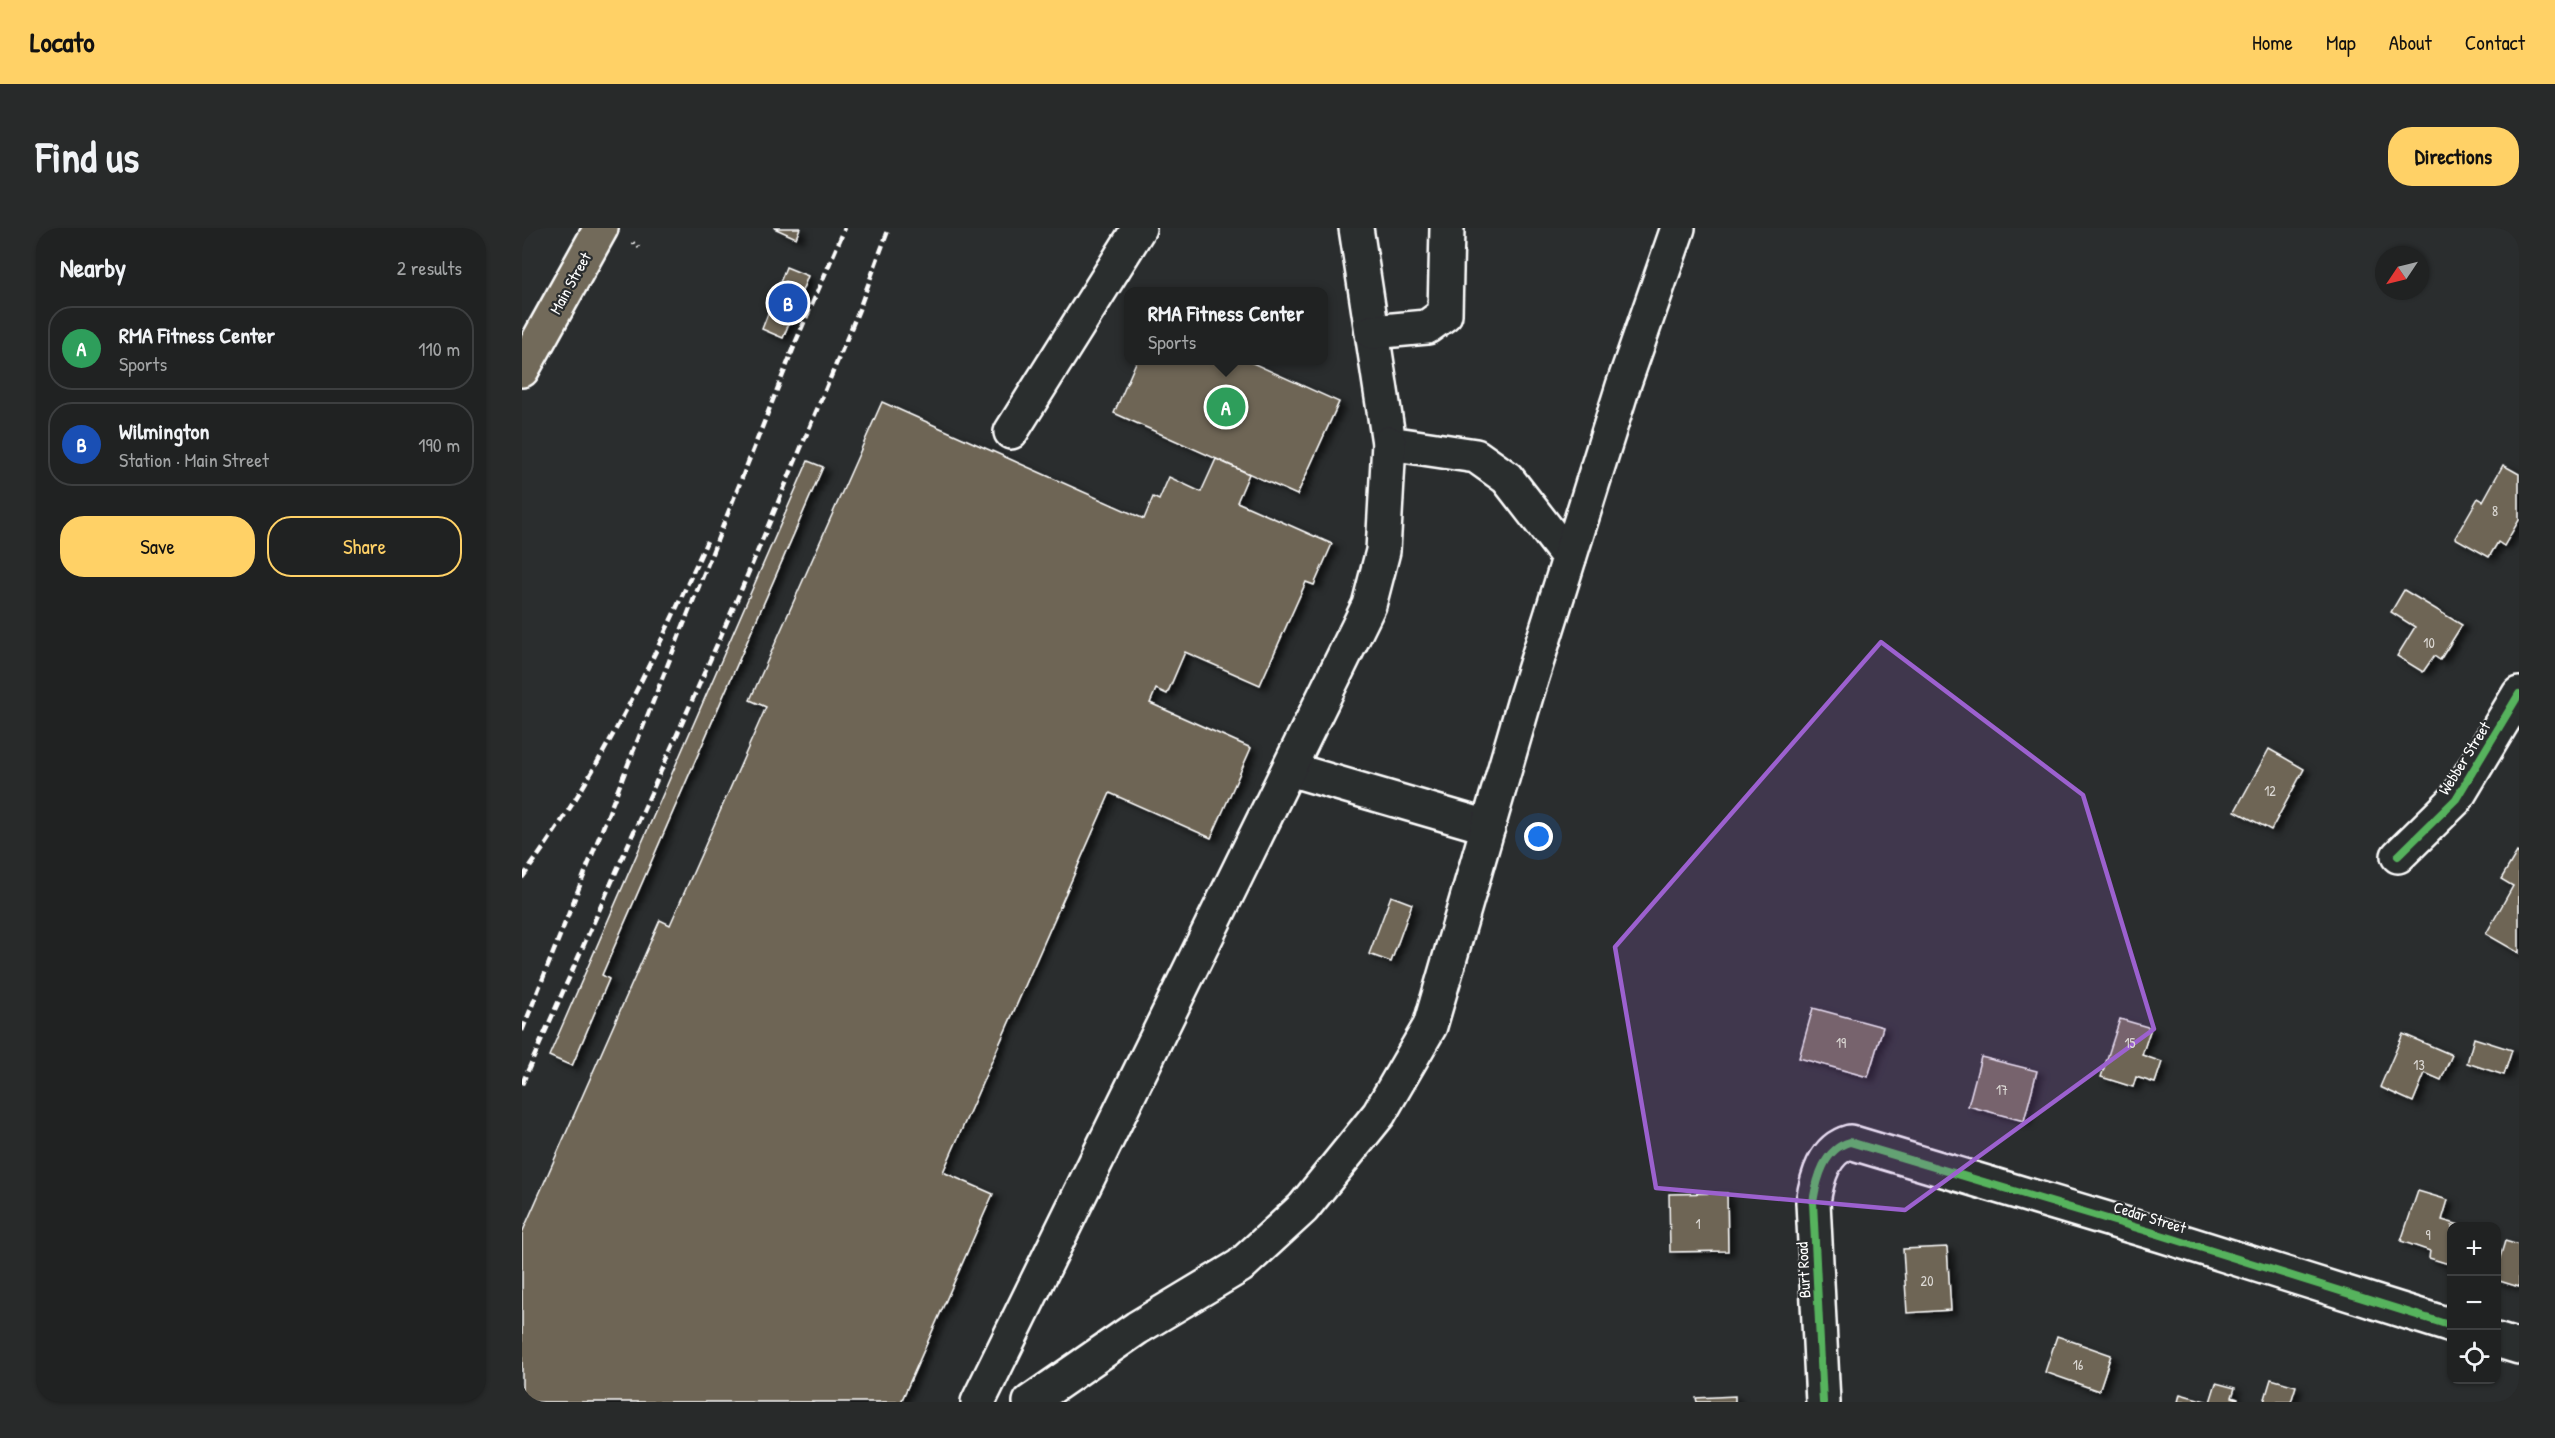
<!DOCTYPE html>
<html lang="en">
<head>
<meta charset="utf-8">
<style>
  :root { --surface:#202222; --page:#282a2a; --text:#f1f3f6; --muted:#a2a4a5; --line:#3d3f40; --accent:#ffd166 }
  body { margin:0; font-family:"Patrick Hand",sans-serif; background:var(--page); color:var(--text) }
  .controls { position:absolute; right:18px; bottom:18px; display:grid; overflow:hidden; border-radius:12px; box-shadow:0 2px 4px #0004 }
  .controls button { width:54px; height:54px; display:grid; place-items:center; padding:0; border:0; border-bottom:2px solid var(--line); background:var(--surface); color:var(--text); font:30px sans-serif }
  .compass { position:absolute; left:1853px; top:18px; width:54px; height:54px; border-radius:50%; background:var(--surface); box-shadow:0 2px 4px #0004; rotate:235deg }
  .you { position:absolute; left:1017px; top:609px; width:21px; height:21px; margin:-15px; border:4px solid #fff; border-radius:50%; background:#1a73e8; box-shadow:0 0 0 9px #1a73e833 }
  .badge { display:grid; place-items:center; width:39px; height:39px; border-radius:50%; background:var(--accent); color:#fff; font-size:20px; font-weight:700 }
  .pin { position:absolute; translate:-50% -50%; border:3px solid #fff; box-shadow:0 2px 6px #0006 }
  .popup { position:absolute; left:602px; top:59px; width:204px; height:78px; box-sizing:border-box; display:grid; place-content:center; border-radius:12px; background:var(--surface); filter:drop-shadow(0 2px 4px #0005); font-size:20px; white-space:nowrap; color:var(--muted) }
  .popup b { font-size:22px; color:var(--text) }
  .popup::after { content:''; position:absolute; left:50%; top:100%; margin-left:-12px; border:12px solid transparent; border-top-color:var(--surface) }
  .list { margin:0; padding:0; list-style:none }
  h2 { display:flex; justify-content:space-between; align-items:center; height:78px; margin:0; padding:0 24px; font-size:26px }
  h2 small { font-size:20px; font-weight:400; color:var(--muted) }
  .list li { display:grid; grid-template-columns:39px 1fr auto; gap:18px; align-items:center; box-sizing:border-box; height:84px; margin:0 12px 12px; padding:0 12px; border:2px solid var(--line); border-radius:24px }
  .list b { display:block; font-size:22px; white-space:nowrap }
  .list p { margin:0; font-size:20px; white-space:nowrap; color:var(--muted) }
  .list em { font-size:20px; font-style:normal; color:var(--muted) }
  .actions { display:flex; gap:12px; padding:18px 24px }
  .actions a { flex:1; padding:14px 0; border:2px solid var(--accent); border-radius:24px; text-align:center; font-size:21px; color:var(--accent) }
  .actions .main { background:var(--accent); color:#111 }
  .icon { flex:none; width:33px; height:33px; fill:none; stroke:currentColor; stroke-width:2; stroke-linecap:round; stroke-linejoin:round }
  .map { position:relative; flex:none; width:1997px; height:1174px; overflow:hidden; border-radius:24px }
  header { display:flex; align-items:center; gap:36px; box-sizing:border-box; height:84px; padding:0 30px; background:var(--accent); color:#111 }
  header strong { font-size:28px }
  nav { display:flex; gap:33px; margin-inline-start:auto; font-size:21px }
  .intro { display:flex; align-items:center; justify-content:space-between; box-sizing:border-box; height:144px; padding:0 36px }
  h1 { margin:0; font-size:42px }
  .button { padding:15px 27px; border-radius:24px; background:var(--accent); color:#111; font-size:21px; font-weight:700 }
  main { display:flex; gap:36px; padding:0 36px }
  aside { flex:1; background:var(--surface); border-radius:24px; box-shadow:0 2px 4px #0004 }
  .map>svg:first-child { display:block }
  .building { fill:#6e6555; stroke:#fff; stroke-width:1.5; filter:url(#shadow) }
  .lines { fill:none; stroke-linecap:round; stroke-linejoin:round }
  .minor-casing { stroke:#fff; stroke-width:38 }
  .major-casing { stroke:#fff; stroke-width:38 }
  .path { stroke:#fff; stroke-width:4; stroke-dasharray:1.5 4.5; stroke-linecap:butt }
  .minor { stroke:#2a2d2e; stroke-width:33 }
  .major { stroke:#726b5a; stroke-width:33 }
  .rail { stroke:#fff; stroke-width:4.5; stroke-dasharray:9 4.5; stroke-linecap:butt }
  .cycleway-casing { stroke:#2a2d2e; stroke-width:11 }
  .cycleway { stroke:#56b35d; stroke-width:8 }
  .marked { fill:#9c61cf; fill-opacity:0.2; stroke:#9c61cf; stroke-width:4.5; stroke-linejoin:round }
  .labels { text-anchor:middle; dominant-baseline:central; stroke-width:4.5; stroke-linejoin:round; paint-order:stroke }
  .number-label { font-size:14px; fill:#dbd8d4 }
  .street-label { font-size:16px; fill:#fff; stroke:#2a2d2e }
</style>
</head>
<body>
<header>
<strong>Locato</strong>
<nav><a>Home</a><a>Map</a><a>About</a><a>Contact</a></nav>
</header>
<div class="intro"><h1>Find us</h1><a class="button">Directions</a></div>
<main>
<aside>
<h2>Nearby<small>2 results</small></h2>
<ul class="list">
<li><span class="badge" style="background:#2e9e5b">A</span><div><b>RMA Fitness Center</b><p>Sports</p></div><em>110 m</em></li>
<li><span class="badge" style="background:#1a4fb4">B</span><div><b>Wilmington</b><p>Station · Main Street</p></div><em>190 m</em></li>
</ul>
<div class="actions"><a class="main">Save</a><a>Share</a></div>
</aside>
<div class="map">
<svg width="1997" height="1174" viewBox="0 0 1997 1174">
  <defs>
    <filter id="shadow"><feDropShadow dx="6" dy="4" stdDeviation="3" flood-color="#0009"/></filter>
  </defs>
  <rect width="100%" height="100%" fill="#2a2d2e"/>
  <filter id="ink" filterUnits="userSpaceOnUse"><feTurbulence type="fractalNoise" baseFrequency=".0167" numOctaves="2"/><feDisplacementMap in="SourceGraphic" scale="12" xChannelSelector="R" yChannelSelector="G"/><feConvolveMatrix kernelMatrix="1 2 1 2 8 2 1 2 1" color-interpolation-filters="sRGB"/></filter>
  <g filter="url(#ink)">
    <g class="building">
      <path d="M 252,0 L 278,0 L 274,10 Z"/>
      <path d="M 264,39 L 286,48 L 261,110 L 240,101 Z"/>
      <path d="M 615,132 L 724,132 L 817,174 L 775,267 L 592,185 Z"/>
      <path d="M 360,174 L 622,291 L 631,269 L 637,272 L 647,249 L 679,264 L 694,231 L 727,246 L 715,274 L 810,316 L 792,357 L 784,354 L 738,457 L 663,424 L 645,466 L 634,461 L 628,475 L 729,520 L 689,610 L 588,565 L 421,944 L 471,966 L 379,1174 L 0,1174 L 0,1005 L 138,692 L 148,697 L 244,479 L 228,472 Z"/>
      <path d="M 286,233 L 301,239 L 80,747 L 87,751 L 50,838 L 27,828 Z"/>
      <path d="M 1981,237 L 1997,246 L 1997,292 L 1982,318 L 1976,314 L 1967,329 L 1933,310 L 1956,270 L 1961,273 Z"/>
      <path d="M 1882,362 L 1940,397 L 1918,432 L 1912,428 L 1901,444 L 1875,428 L 1893,399 L 1869,384 Z"/>
      <path d="M 1747,521 L 1782,541 L 1749,602 L 1713,583 Z"/>
      <path d="M 1995,624 L 1997,626 L 1997,725 L 1964,706 L 1991,658 L 1979,651 Z"/>
      <path d="M 869,668 L 890,676 L 869,734 L 847,726 Z"/>
      <path d="M 1291,780 L 1361,799 L 1346,849 L 1277,830 Z"/>
      <path d="M 1598,791 L 1629,800 L 1620,827 L 1640,834 L 1633,855 L 1614,849 L 1611,859 L 1579,849 Z"/>
      <path d="M 1881,806 L 1930,827 L 1919,852 L 1903,845 L 1891,874 L 1858,859 Z"/>
      <path d="M 1952,810 L 1990,822 L 1982,847 L 1945,835 Z"/>
      <path d="M 1459,829 L 1515,843 L 1502,893 L 1446,878 Z"/>
      <path d="M 1896,963 L 1926,972 L 1920,992 L 1941,998 L 1930,998 L 1930,1037 L 1907,1030 L 1908,1023 L 1879,1013 Z"/>
      <path d="M 1205,965 L 1206,1023 L 1148,1024 L 1147,966 Z"/>
      <path d="M 1983,1013 L 1997,1017 L 1997,1059 L 1974,1052 L 1974,1043 Z"/>
      <path d="M 1425,1019 L 1429,1082 L 1385,1085 L 1381,1021 Z"/>
      <path d="M 1535,1108 L 1589,1127 L 1577,1163 L 1523,1144 Z"/>
      <path d="M 1749,1151 L 1774,1158 L 1769,1174 L 1742,1174 Z"/>
      <path d="M 1694,1155 L 1713,1160 L 1710,1169 L 1716,1171 L 1716,1174 L 1688,1174 Z"/>
      <path d="M 1658,1166 L 1687,1174 L 1656,1174 Z"/>
      <path d="M 1213,1168 L 1213,1174 L 1175,1174 L 1174,1170 Z"/>
    </g>
    <g class="lines">
      <g class="minor-casing">
        <g id="minor">
          <path d="M 834,0 L 867,215 L 954,228 L 985,250 L 1047,330"/>
          <path d="M 850,104 L 905,99 L 923,86 L 925,0"/>
          <path d="M 489,204 L 617,0"/>
          <path d="M 767,541 L 966,599"/>
          <path d="M 1876,628 L 1934,571 L 1997,466"/>
          <path d="M 1974,1112 L 1997,1119"/>
          <path d="M 456,1174 L 847,377 L 861,323 L 867,215"/>
          <path d="M 508,1174 L 615,1100 L 718,1038 L 781,980 L 857,886 L 908,798 L 1004,468 L 1101,158 L 1156,0"/>
          <path d="M 1301,1174 L 1291,974 C 1295,950 1302,921 1328,914 L 1639,1007 L 1930,1098"/>
        </g>
      </g>
      <g class="major-casing">
        <path id="major" d="M 0,142 L 79,0"/>
      </g>
      <path class="path" d="M 111,15 L 118,20"/>
      <use href="#minor" class="minor"/>
      <use href="#major" class="major"/>
      <g class="rail">
        <path d="M 268,127 L 323,0"/>
        <path d="M 0,650 C 79,543 131,433 185,313"/>
        <path d="M 0,803 L 272,119"/>
        <path d="M 0,856 L 220,360 L 336,84 L 367,0"/>
      </g>
      <g class="cycleway-casing">
        <g id="cycleway">
          <path d="M 1876,628 L 1934,571 L 1997,466"/>
          <path d="M 1301,1174 L 1291,974 C 1295,950 1302,921 1328,914 L 1639,1007 L 1930,1098"/>
        </g>
      </g>
      <use href="#cycleway" class="cycleway"/>
    </g>
  </g>
  <path class="marked" d="M 1359,414 L 1561,567 L 1632,801 L 1383,982 L 1134,960 L 1093,719 Z"/>
  <g class="labels">
    <g class="number-label">
      <text x="1973" y="282">8</text>
      <text x="1907" y="414">10</text>
      <text x="1748" y="562">12</text>
      <text x="1319" y="814">19</text>
      <text x="1608" y="814">15</text>
      <text x="1897" y="836">13</text>
      <text x="1480" y="861">17</text>
      <text x="1176" y="995">1</text>
      <text x="1906" y="1006">9</text>
      <text x="1405" y="1052">20</text>
      <text x="1556" y="1136">16</text>
    </g>
    <g class="street-label">
      <text transform="translate(48 55) rotate(-61)">Main Street</text>
      <text transform="translate(1942 530) rotate(-58)">Webber Street</text>
      <text transform="translate(1628 989) rotate(17)">Cedar Street</text>
      <text transform="translate(1281 1042) rotate(-93)">Burt Road</text>
    </g>
  </g>
</svg>
<div class="controls">
<button>+</button>
<button>−</button>
<button><svg class="icon" aria-label="locate" viewBox="0 0 24 24"><circle cx="12" cy="12" r="6"/><path d="M12 2v4M12 18v4M2 12h4M18 12h4"/></svg></button>
</div>
<svg class="compass" viewBox="-18 -18 36 36"><path d="M0-13l5 13h-10z" fill="#e53935"/><path d="M0 13l5-13h-10z" fill="#a2a4a5"/></svg>
<div class="you"></div>
<div class="pin badge" style="left:704px;top:179px;background:#2e9e5b">A</div>
<div class="popup"><b>RMA Fitness Center</b>Sports</div>
<div class="pin badge" style="left:266px;top:75px;background:#1a4fb4">B</div>
</div>
</main>
</body>
</html>
